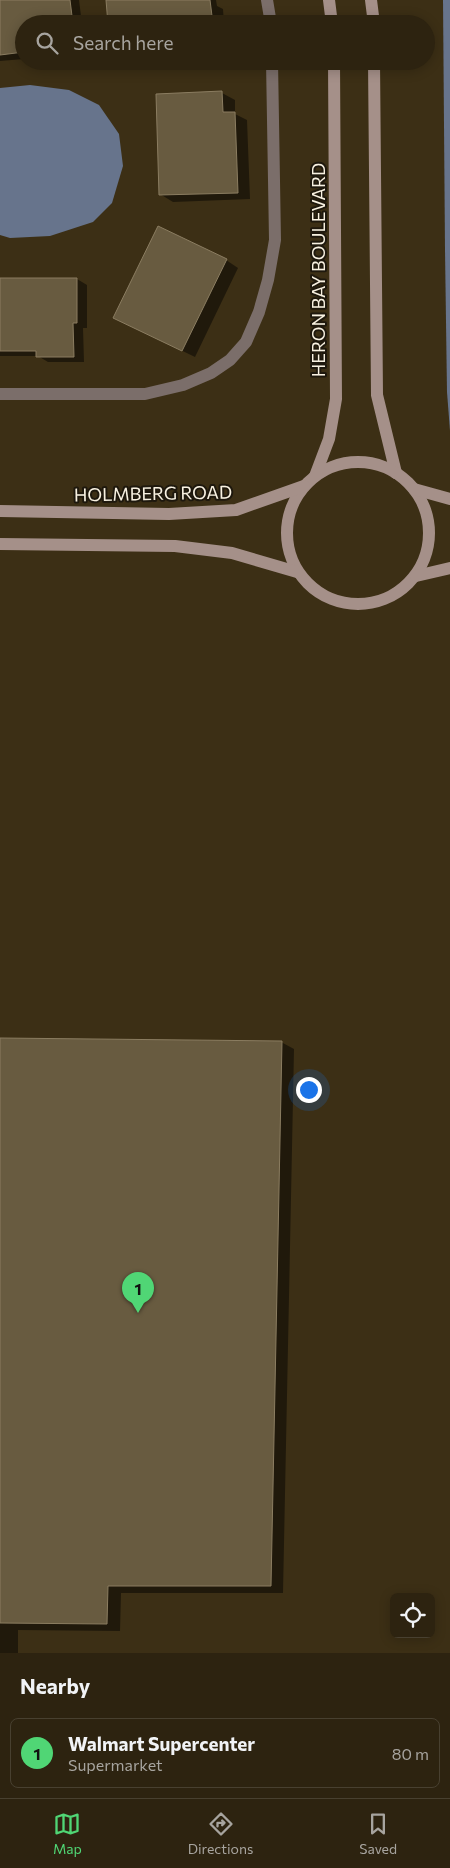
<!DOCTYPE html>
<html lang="en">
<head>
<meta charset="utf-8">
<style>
  :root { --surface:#2d2310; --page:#392f1e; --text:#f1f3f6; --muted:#a7a49f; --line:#484030; --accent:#50d675 }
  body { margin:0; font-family:Commissioner,sans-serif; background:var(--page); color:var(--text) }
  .controls { position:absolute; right:15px; bottom:15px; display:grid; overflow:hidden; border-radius:8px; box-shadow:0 2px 12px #0003 }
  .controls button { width:45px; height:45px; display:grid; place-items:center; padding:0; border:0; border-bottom:1px solid var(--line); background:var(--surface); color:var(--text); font:25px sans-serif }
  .you { position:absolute; left:308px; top:1089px; width:18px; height:18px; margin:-12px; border:4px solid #fff; border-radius:50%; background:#1a73e8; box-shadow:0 0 0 8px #1a73e833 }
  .badge { display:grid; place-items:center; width:32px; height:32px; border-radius:50%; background:var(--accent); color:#111; font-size:16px; font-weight:700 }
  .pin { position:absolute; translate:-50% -41px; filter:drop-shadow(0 1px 2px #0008) }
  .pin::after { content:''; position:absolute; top:26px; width:18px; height:15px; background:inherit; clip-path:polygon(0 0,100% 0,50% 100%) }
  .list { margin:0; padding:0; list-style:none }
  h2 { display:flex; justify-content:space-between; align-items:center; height:65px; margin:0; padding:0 20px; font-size:21px }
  h2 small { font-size:16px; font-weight:400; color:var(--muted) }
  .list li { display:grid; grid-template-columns:32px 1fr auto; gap:15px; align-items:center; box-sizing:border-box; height:70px; margin:0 10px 10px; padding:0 10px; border:1px solid var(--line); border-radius:8px }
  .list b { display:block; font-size:19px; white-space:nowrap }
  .list p { margin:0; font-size:16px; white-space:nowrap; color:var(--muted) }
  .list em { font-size:16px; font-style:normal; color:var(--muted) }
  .icon { flex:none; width:28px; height:28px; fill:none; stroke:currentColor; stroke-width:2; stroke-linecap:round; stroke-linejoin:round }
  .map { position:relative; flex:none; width:450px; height:1653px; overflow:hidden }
  .search { position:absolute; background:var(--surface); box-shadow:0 2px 12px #0003; left:15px; right:15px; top:15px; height:55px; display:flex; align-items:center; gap:12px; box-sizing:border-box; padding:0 18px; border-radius:28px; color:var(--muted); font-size:19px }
  .sheet { height:145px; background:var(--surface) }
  nav { display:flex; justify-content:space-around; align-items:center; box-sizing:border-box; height:70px; border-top:1px solid var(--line); background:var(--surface); font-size:14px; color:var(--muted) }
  nav a { display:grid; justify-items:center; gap:2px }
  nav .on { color:var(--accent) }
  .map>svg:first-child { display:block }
  .water { fill:#67748c }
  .shadow { fill:#0007 }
  .building { fill:#685b40; stroke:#8b7d61 }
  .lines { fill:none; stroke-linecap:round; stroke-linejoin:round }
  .street { stroke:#7b6e6a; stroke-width:12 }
  .secondary { stroke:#a59089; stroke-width:12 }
  .labels { text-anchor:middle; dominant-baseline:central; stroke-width:4; stroke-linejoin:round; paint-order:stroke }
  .street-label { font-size:18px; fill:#f8f1e1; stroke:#1e180d }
</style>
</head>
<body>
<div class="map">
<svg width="450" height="1653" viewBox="0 0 450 1653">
  <rect width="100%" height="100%" fill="#3c2f15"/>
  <g class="water">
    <path d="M 443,0 L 450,0 L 450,431 L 447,392 L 445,250 Z"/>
    <path d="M 30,85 L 69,90 L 99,105 L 119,134 L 123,166 L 112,203 L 93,222 L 50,236 L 10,238 L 0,235 L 0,88 Z"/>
  </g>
  <g class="shadow">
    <path d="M 0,0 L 79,0 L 82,24 L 24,24 L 24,59 L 0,61 Z"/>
    <path d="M 107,0 L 216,0 L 217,6 L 223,9 L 224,24 L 110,24 Z"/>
    <path d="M 114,61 L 190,61 L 127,69 Z"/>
    <path d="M 222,93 L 235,100 L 235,114 L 247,120 L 250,199 L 173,202 L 160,194 Z"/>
    <path d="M 226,260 L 238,268 L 195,357 L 127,324 Z"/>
    <path d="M 0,279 L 77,279 L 87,285 L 87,328 L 83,328 L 84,362 L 48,362 L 38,356 L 0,356 Z"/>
    <path d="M 0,1040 L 281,1042 L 294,1049 L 283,1593 L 121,1593 L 120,1631 L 18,1630 L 18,1653 L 0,1653 Z"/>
  </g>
  <g class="building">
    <path d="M 0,0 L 70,0 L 73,24 L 24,24 L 24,52 L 0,55 Z"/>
    <path d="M 106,0 L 210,0 L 213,24 L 108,24 Z"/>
    <path d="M 222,91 L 223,112 L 235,112 L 238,193 L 159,195 L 156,94 Z"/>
    <path d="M 158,226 L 227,259 L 182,351 L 113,318 Z"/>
    <path d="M 0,278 L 77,278 L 77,323 L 73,323 L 74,357 L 36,357 L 36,351 L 0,351 Z"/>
    <path d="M 0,1038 L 282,1041 L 271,1586 L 108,1586 L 107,1624 L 0,1623 Z"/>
  </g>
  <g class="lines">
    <g class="street">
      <path d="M 267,0 L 271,24"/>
      <path d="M 0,394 L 145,394 L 183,385 L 211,373 L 230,360 L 246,342 L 259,312 L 268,280 L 275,240 L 272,61"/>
    </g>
    <g class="secondary">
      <path d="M 329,0 L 332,24"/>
      <path d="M 371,0 L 374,24"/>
      <path d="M 374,61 L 377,395 L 396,473"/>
      <circle cx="358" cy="533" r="71"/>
      <path d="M 315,476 L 329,439 L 336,399 L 334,61"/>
      <path d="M 414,489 L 450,499"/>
      <path d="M 0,511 L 169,514 L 236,510 L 304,486"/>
      <path d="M 0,544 L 175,546 L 232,553 L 297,572"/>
      <path d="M 416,576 L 450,568"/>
    </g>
  </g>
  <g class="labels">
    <g class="street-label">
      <text transform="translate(318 270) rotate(-90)">HERON BAY BOULEVARD</text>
      <text transform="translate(153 493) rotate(-1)">HOLMBERG ROAD</text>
    </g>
  </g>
</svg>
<div class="controls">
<button><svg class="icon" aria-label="locate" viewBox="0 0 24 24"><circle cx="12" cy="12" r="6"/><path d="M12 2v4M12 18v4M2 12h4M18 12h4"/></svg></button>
</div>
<div class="you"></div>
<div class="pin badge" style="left:138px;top:1313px">1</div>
<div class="search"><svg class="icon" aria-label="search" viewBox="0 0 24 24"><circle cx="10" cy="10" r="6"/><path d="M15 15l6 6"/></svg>Search here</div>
</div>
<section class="sheet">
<h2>Nearby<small></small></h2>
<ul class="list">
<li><span class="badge">1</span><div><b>Walmart Supercenter</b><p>Supermarket</p></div><em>80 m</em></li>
</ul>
</section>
<nav>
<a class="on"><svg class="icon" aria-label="map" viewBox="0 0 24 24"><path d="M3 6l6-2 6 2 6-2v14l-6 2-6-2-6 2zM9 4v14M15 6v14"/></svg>Map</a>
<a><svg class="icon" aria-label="directions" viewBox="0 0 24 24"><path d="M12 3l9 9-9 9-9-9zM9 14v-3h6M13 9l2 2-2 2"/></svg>Directions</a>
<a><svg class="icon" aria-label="saved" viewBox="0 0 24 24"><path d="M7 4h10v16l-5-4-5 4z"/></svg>Saved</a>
</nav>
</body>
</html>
